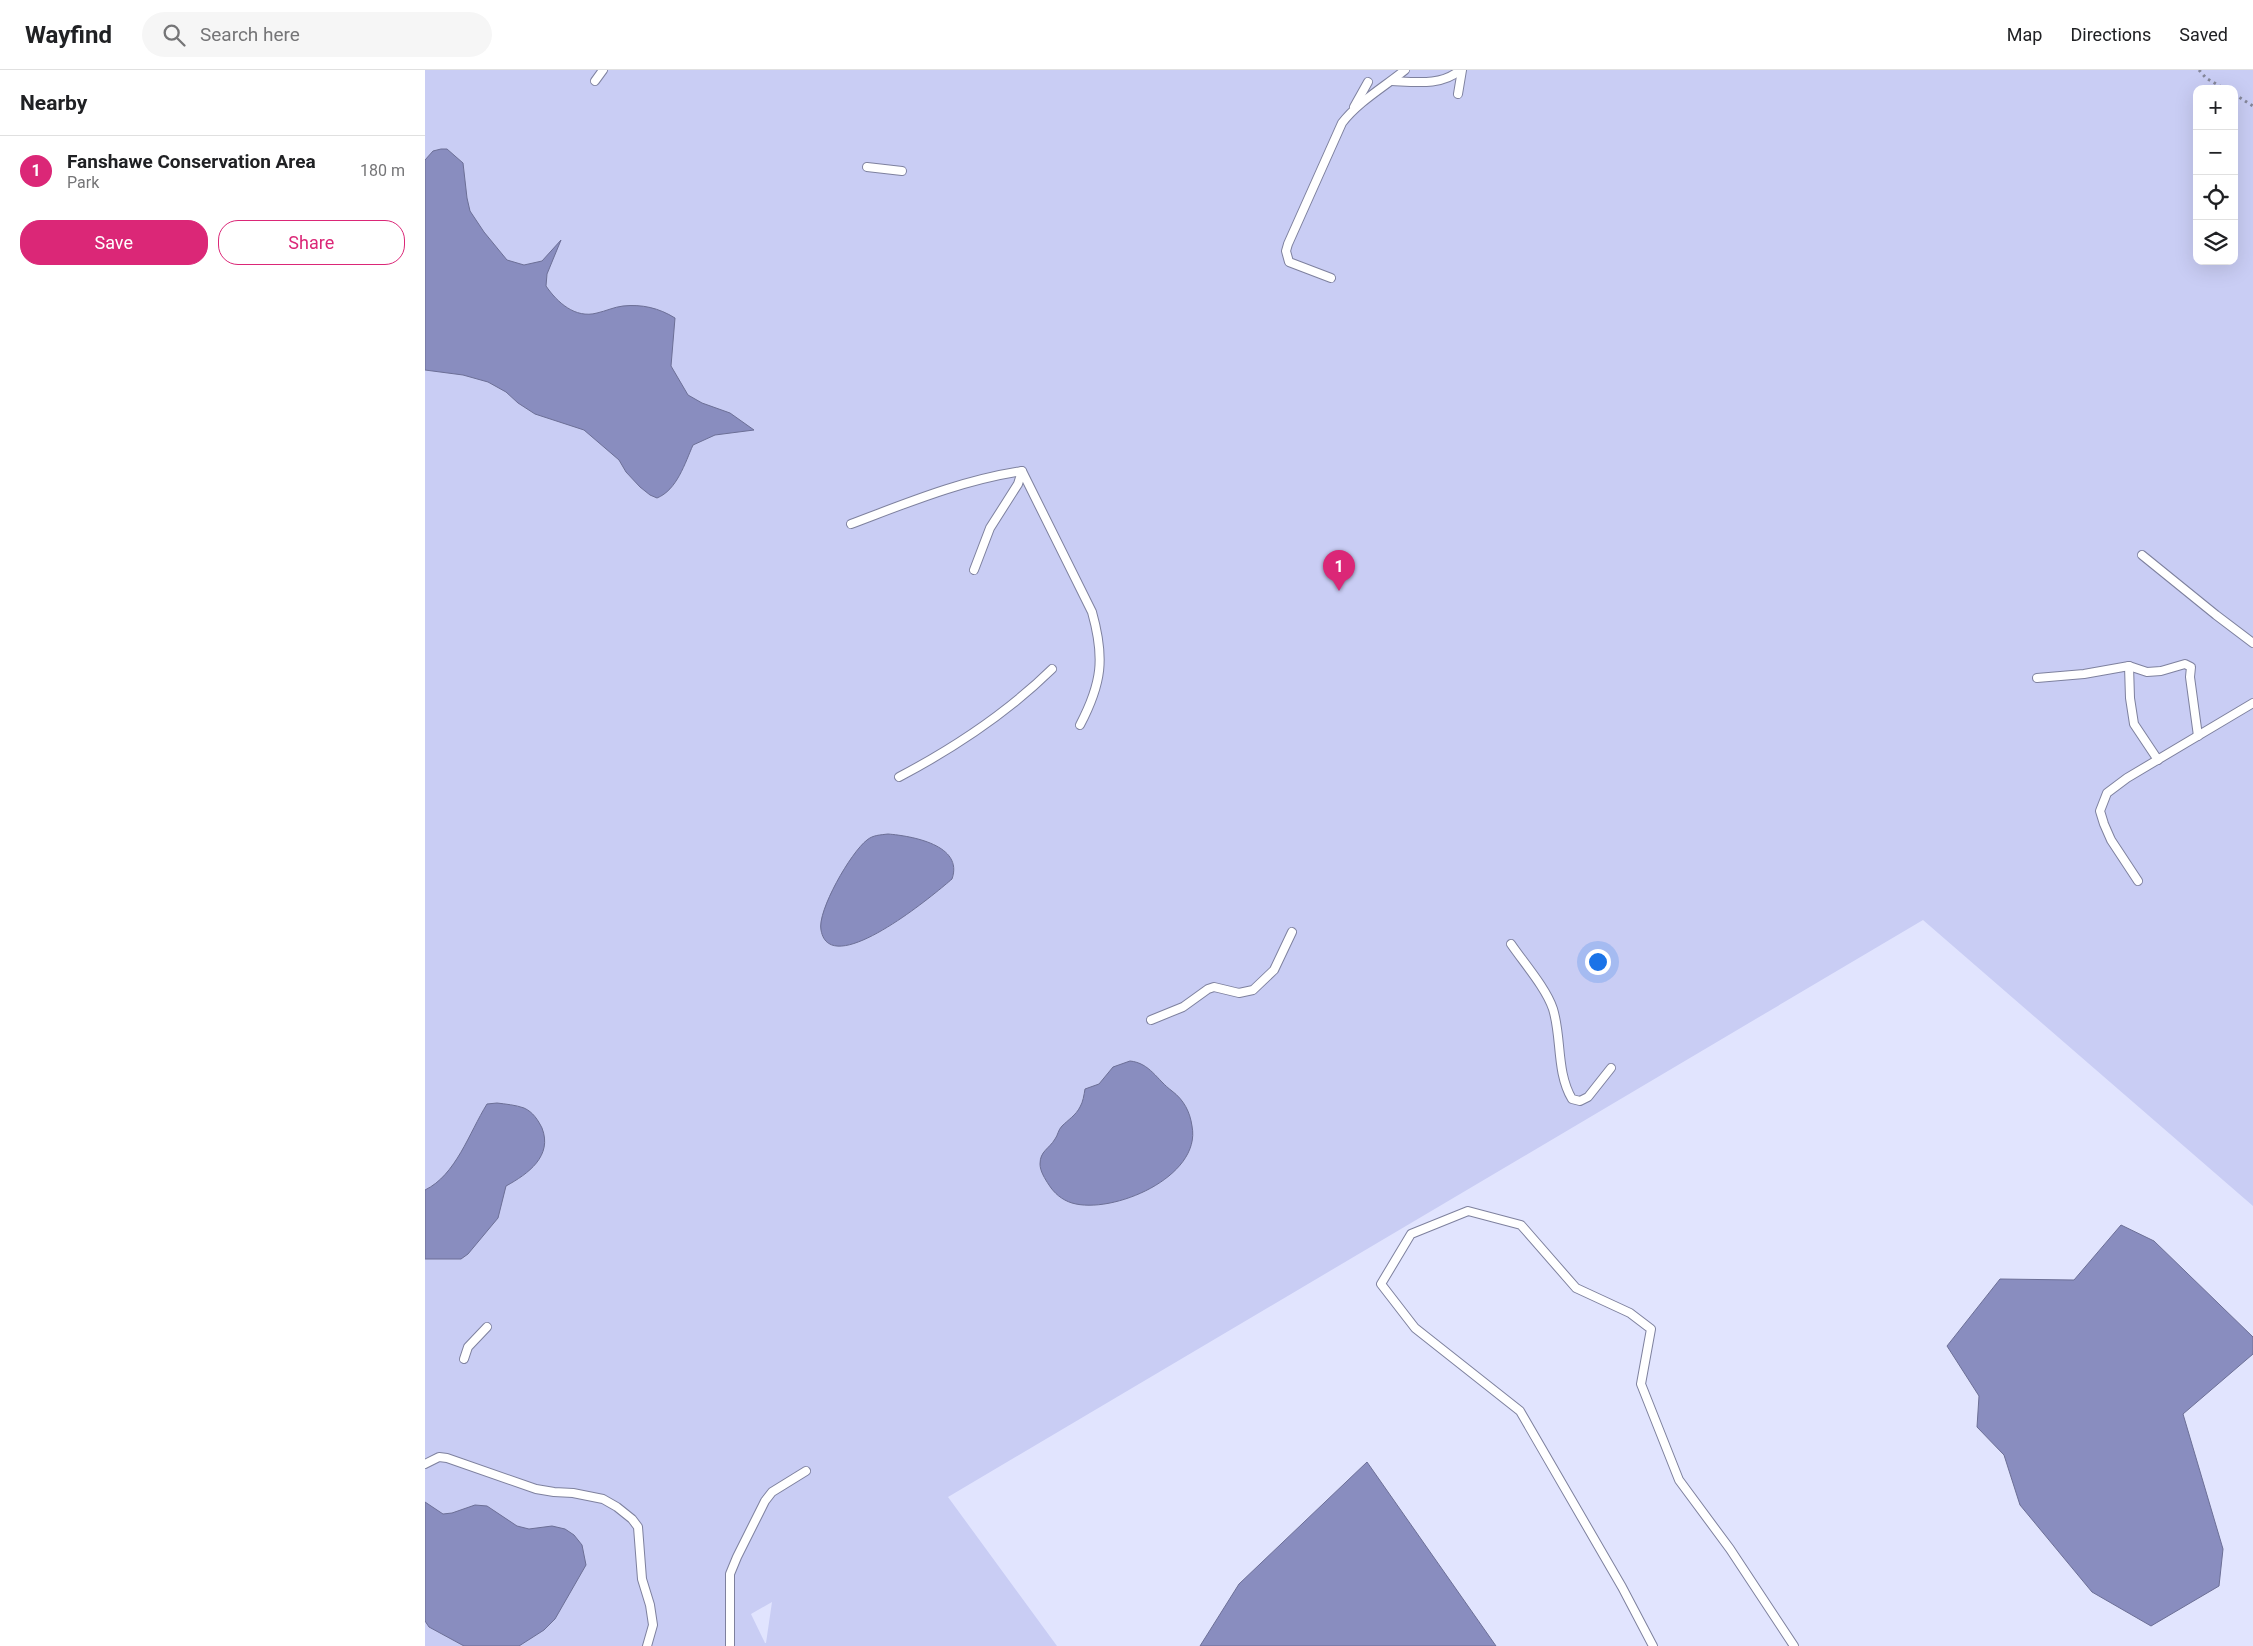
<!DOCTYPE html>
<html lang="en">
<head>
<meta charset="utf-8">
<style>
  :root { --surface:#fff; --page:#f6f6f6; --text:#202124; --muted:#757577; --line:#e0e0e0; --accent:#db2777 }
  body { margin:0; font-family:Roboto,sans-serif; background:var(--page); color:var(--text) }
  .controls { position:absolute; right:15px; top:15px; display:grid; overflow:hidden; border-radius:10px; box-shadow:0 5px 20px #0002 }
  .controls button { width:45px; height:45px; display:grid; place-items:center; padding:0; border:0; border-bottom:1px solid var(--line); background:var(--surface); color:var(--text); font:25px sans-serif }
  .you { position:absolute; left:1172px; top:891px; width:18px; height:18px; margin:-12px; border:4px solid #fff; border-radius:50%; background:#1a73e8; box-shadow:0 0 0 8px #1a73e833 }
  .badge { display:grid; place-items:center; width:32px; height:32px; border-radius:50%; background:var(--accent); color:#fff; font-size:16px; font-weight:700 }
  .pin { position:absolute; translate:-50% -41px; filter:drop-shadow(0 1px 2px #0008) }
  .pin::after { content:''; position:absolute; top:26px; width:18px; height:15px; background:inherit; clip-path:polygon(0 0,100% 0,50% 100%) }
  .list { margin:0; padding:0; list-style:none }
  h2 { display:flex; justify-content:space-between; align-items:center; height:65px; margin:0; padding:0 20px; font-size:21px }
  h2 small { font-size:16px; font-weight:400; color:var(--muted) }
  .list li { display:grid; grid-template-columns:32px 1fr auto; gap:15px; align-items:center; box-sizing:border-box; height:70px; padding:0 20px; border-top:1px solid var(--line) }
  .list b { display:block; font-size:19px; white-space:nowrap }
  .list p { margin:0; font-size:16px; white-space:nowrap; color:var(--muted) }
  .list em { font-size:16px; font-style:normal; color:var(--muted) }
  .actions { display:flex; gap:10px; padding:15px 20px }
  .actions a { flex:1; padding:11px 0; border:1px solid var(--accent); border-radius:20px; text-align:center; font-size:18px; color:var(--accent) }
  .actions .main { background:var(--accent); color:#fff }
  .icon { flex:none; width:28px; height:28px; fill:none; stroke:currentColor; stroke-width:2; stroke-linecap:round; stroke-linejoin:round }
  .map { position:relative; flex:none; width:1828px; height:1576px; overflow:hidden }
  header { display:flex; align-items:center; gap:30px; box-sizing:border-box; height:70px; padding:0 25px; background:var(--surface); border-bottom:1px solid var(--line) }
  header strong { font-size:24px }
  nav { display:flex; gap:28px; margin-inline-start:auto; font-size:18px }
  .search { width:350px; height:45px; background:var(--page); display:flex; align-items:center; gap:12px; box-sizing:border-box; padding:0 18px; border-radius:28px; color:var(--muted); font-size:19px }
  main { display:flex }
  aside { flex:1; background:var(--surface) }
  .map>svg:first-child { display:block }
  .green { fill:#c9cdf4; fill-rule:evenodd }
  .water { fill:#898dbf; stroke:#6c6f96 }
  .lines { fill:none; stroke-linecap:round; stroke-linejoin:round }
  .lane-casing { stroke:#7e819e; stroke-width:10 }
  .path { stroke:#85879a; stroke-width:3; stroke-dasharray:2.5 4; stroke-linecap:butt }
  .lane { stroke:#fff; stroke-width:8 }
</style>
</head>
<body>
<header>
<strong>Wayfind</strong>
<div class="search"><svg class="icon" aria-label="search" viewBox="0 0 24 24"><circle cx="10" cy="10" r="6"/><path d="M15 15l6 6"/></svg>Search here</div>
<nav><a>Map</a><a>Directions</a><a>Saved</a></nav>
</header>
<main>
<aside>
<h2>Nearby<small></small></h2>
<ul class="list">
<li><span class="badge">1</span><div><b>Fanshawe Conservation Area</b><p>Park</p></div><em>180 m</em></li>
</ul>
<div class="actions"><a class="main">Save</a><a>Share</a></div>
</aside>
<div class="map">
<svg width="1828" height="1576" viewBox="0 0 1828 1576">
  <rect width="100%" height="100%" fill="#e1e4fe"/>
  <path class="green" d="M 0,0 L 1828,0 L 1828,1136 L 1498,850 L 523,1427 L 632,1576 L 0,1576 ZM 1772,19 L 1809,19 L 1809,191 L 1772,191 ZM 347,1532 L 341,1573 L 340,1573 L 326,1544 Z"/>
  <g class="water">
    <path d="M 16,79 L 22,79 L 38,93 L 42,128 L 45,141 L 59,162 L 82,190 L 99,195 L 117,191 L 136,170 L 122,204 L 121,216 C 132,232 150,249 172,243 C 181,241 189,237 198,236 C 217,234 234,238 250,248 L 246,296 L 263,325 L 277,333 L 305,343 L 329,360 L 290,365 L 268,375 C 260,393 252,420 232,428 L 225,425 L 215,417 L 201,402 L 194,390 L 159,360 L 110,344 L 93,333 L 81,322 L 63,312 L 38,305 L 0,300 L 0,90 L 8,81 Z"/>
    <path d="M 463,764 C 487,766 539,775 527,809 C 511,823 405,912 396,860 C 392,841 426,782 442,770 C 448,765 455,765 463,764 Z"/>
    <path d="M 705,991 C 725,993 732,1010 747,1021 C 759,1030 765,1042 767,1056 C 777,1107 687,1145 647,1133 C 637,1130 629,1123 624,1115 C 620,1109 615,1101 615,1094 C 615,1081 624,1079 630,1069 C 633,1065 633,1060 637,1056 C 643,1050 651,1045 655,1037 C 658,1032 659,1025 660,1019 L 674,1014 L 688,997 Z"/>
    <path d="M 72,1033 C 80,1034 91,1035 99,1038 C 108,1042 113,1050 117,1058 C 128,1086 103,1104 81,1116 L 73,1148 L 43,1184 L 36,1189 L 0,1189 L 0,1120 C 31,1105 44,1063 62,1034 Z"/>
    <path d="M 1696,1155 L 1729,1171 L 1828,1267 L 1828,1284 L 1758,1344 L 1798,1479 L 1794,1516 L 1726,1556 L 1667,1522 L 1595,1435 L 1579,1385 L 1552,1357 L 1554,1326 L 1522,1276 L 1575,1209 L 1649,1210 Z"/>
    <path d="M 942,1392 L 1071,1576 L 775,1576 L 814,1514 Z"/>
    <path d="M 0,1432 L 18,1444 L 27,1443 L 50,1435 L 62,1436 L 92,1456 L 104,1459 L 127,1456 L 140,1459 L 149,1465 L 157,1475 L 161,1495 L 130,1549 L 119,1560 L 94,1576 L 39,1576 L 4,1557 L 0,1551 Z"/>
  </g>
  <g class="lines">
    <g class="lane-casing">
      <g id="lane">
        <path d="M 170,11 L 178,0"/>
        <path d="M 967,11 C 990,12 1017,16 1035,0"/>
        <path d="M 1033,24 L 1037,0"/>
        <path d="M 929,37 L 943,12"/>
        <path d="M 442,97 L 477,101"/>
        <path d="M 906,208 L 864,192 L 861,181 L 863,174 L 917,53 C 933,32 959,17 980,0"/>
        <path d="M 426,454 C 482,433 537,410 597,401 L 667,542 C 680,588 677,613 655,655"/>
        <path d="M 1717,485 L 1791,545 L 1828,573"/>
        <path d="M 549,500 L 565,458 L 593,414 L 597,401"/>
        <path d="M 1704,596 L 1705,628 L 1709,654 L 1733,690"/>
        <path d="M 1612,608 L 1659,604 L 1704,596 L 1722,602 L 1736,601 L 1760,594 L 1766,597 L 1765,607 L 1773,666"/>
        <path d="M 474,707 C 531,677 581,644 627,599"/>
        <path d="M 1713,811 L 1686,770 L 1679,754 L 1675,741 L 1682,723 L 1702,708 L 1828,633"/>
        <path d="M 1086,874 C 1099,893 1121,918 1128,939 C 1137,968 1131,1002 1147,1029 L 1155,1031 L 1163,1027 L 1186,998"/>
        <path d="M 726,950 L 758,937 L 783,919 L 789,917 L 814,923 L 828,920 L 849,900 L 867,862"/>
        <path d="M 39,1289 L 43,1277 L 62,1257"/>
        <path d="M 0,1394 L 14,1387 L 22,1388 L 111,1419 L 129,1422 L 148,1423 L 178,1429 L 192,1437 L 207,1449 L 213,1457 L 217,1509 L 225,1535 L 228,1555 L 222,1576"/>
        <path d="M 305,1576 L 305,1504 L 312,1487 L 340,1431 L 347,1422 L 381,1401"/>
        <path d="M 1228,1576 L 1197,1517 L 1095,1341 L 990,1258 L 956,1214 L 986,1164 L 1043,1141 L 1096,1155 L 1151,1218 L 1205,1243 L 1226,1259 L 1216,1314 L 1254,1410 L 1305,1479 L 1369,1576"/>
      </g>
    </g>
    <g class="path">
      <path d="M 1774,0 L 1781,8 L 1800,19"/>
      <path d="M 1809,24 L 1828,36"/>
    </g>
    <use href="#lane" class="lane"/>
  </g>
</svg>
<div class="controls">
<button>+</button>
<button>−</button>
<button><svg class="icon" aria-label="locate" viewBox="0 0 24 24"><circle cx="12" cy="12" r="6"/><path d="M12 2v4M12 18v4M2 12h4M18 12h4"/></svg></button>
<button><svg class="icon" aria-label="layers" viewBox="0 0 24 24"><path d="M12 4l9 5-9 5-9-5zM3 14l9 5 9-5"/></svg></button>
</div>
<div class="you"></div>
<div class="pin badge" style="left:914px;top:521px">1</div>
</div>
</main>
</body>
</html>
